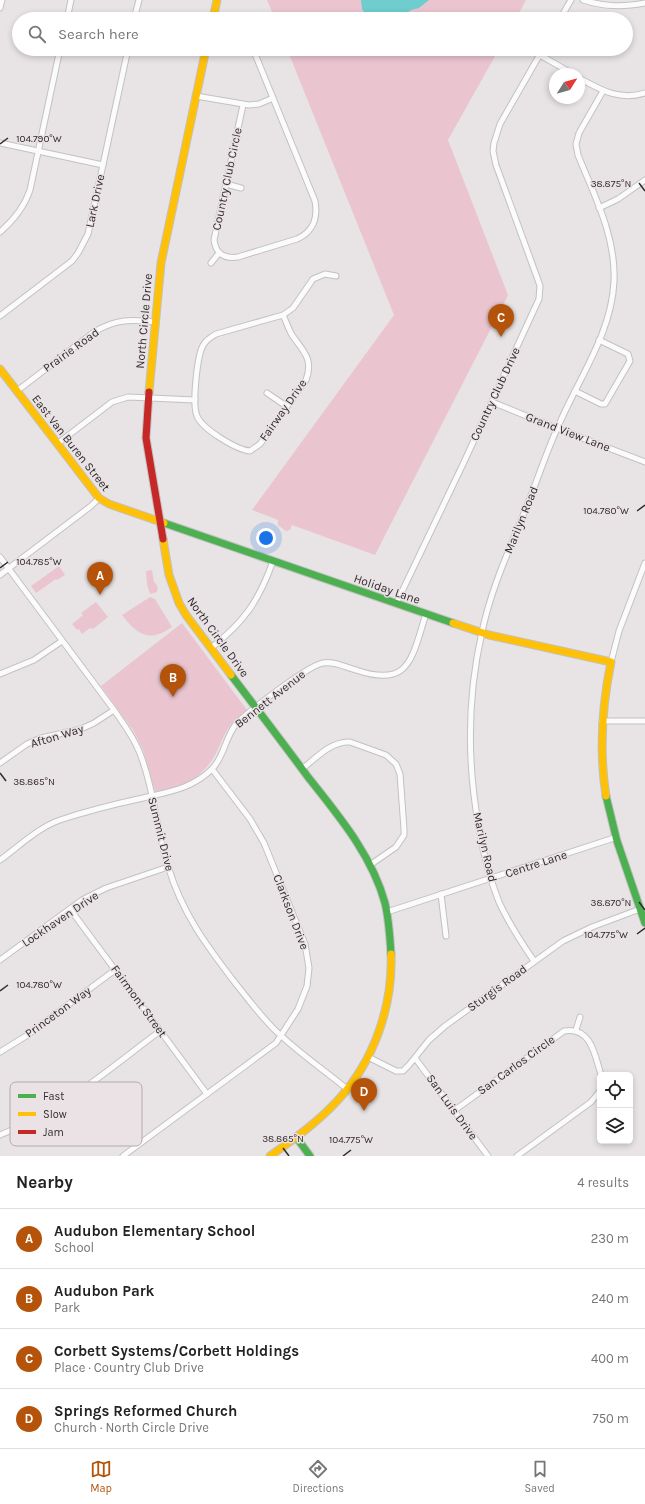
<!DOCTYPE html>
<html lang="en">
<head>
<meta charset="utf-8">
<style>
  :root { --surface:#fff; --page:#f2f2f2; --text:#222; --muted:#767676; --line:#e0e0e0; --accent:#b45309 }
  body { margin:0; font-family:Karla,sans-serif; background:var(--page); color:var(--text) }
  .controls { position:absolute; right:12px; bottom:12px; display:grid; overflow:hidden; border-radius:6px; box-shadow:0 2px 6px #0003 }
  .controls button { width:36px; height:36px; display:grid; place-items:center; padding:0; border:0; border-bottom:1px solid var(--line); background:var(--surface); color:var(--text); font:20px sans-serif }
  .compass { position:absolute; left:549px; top:68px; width:36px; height:36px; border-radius:50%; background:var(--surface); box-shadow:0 2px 6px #0003; rotate:53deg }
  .you { position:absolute; left:266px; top:538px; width:14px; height:14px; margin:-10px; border:3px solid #fff; border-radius:50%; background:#1a73e8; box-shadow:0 0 0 6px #1a73e833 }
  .badge { display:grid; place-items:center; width:26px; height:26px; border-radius:50%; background:var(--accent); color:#fff; font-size:13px; font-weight:700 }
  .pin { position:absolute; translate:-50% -33px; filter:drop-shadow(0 1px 2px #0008) }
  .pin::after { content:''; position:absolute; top:21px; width:14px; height:12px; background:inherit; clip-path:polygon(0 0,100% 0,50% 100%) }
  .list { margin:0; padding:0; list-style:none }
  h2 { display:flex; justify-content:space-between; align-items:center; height:52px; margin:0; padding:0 16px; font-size:17px }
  h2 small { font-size:13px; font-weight:400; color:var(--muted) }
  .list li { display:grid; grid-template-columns:26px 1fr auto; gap:12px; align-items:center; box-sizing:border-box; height:60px; padding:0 16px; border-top:1px solid var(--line) }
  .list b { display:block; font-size:15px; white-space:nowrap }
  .list p { margin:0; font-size:13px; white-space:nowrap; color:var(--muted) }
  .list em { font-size:13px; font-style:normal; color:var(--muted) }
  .icon { flex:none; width:22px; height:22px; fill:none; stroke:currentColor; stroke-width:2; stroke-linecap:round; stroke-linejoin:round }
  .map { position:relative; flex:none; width:645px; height:1156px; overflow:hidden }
  .search { position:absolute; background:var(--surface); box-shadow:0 2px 6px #0003; left:12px; right:12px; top:12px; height:44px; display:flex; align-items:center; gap:10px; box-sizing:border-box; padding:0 14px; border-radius:22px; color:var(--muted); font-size:15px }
  .sheet { height:292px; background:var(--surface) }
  nav { display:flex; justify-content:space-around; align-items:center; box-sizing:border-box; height:56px; border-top:1px solid var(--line); background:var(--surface); font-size:11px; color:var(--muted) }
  nav a { display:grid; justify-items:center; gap:2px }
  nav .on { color:var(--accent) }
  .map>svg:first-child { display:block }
  .green { fill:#eac5d0 }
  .water { fill:#6fcdce }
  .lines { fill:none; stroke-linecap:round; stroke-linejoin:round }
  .street-casing { stroke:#c3c1c1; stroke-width:7 }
  .fast-casing { stroke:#c3c1c1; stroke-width:9 }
  .slow-casing { stroke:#c3c1c1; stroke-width:9 }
  .jam-casing { stroke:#c3c1c1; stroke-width:9 }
  .street { stroke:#fcfbfb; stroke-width:5 }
  .fast { stroke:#4caf50; stroke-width:7 }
  .slow { stroke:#ffc107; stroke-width:7 }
  .jam { stroke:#c62828; stroke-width:7 }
  .ticks { fill:none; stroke:#2f2c2d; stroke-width:1.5 }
  .labels { text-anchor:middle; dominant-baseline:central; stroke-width:3; stroke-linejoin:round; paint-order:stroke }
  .street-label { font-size:12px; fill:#2f2c2d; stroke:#eae2e4 }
  .key { fill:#eae2e4; stroke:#b2abad; stroke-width:1 }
  .key-label { font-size:11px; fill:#2f2c2d }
  .ticks-label { font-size:10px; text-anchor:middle; fill:#2f2c2d; stroke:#eae2e4; stroke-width:3; stroke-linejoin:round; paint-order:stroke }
</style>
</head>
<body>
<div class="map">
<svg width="645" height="1156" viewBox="0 0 645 1156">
  <rect width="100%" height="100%" fill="#e8e4e5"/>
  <g class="green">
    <path d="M 267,0 L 526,0 L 516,19 L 275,19 Z"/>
    <path d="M 287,49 L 499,49 L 448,140 L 508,295 L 375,555 L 292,525 L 290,530 L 286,531 L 278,525 L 278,520 L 252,510 L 394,315 Z"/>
    <path d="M 59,566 L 65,575 L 57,580 L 56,579 L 36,593 L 31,586 Z"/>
    <path d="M 152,570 L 154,582 C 158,585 158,588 157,592 L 150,594 L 147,584 L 146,571 Z"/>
    <path d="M 150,597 L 155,599 L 172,627 C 150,643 137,635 122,615 Z"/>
    <path d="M 96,602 L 108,617 L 93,629 L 90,628 L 82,634 L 79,629 L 77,630 L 72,624 L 83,615 L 81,613 Z"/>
    <path d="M 182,623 L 247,710 C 241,716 234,720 229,727 C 222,737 219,750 212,760 C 200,779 177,791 155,791 L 143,750 L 133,730 L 101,686 Z"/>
  </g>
  <path class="water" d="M 361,0 L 429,0 L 419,8 L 411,10 L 403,16 L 396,19 L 388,19 L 370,17 L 365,14 L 362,9 Z"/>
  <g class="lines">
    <g class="street-casing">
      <g id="street">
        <path d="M 583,0 C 605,7 623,7 645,3"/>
        <path d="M 0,8 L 2,0"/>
        <path d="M 67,19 L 71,0"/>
        <path d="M 134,19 L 139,0"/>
        <path d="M 560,19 L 571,0"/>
        <path d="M 540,55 L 573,74"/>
        <path d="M 579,78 C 601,90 619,101 645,93"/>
        <path d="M 196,96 L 249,105 L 259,104 L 273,98"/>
        <path d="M 243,105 L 214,240 C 216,254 224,259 238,257 L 297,239 C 314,231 318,218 315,201 L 253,49"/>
        <path d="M 0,143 L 103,165"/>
        <path d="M 226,184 L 241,188"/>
        <path d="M 599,208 L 618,199 L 645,180"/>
        <path d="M 0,232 C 14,220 24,208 30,190 L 60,49"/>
        <path d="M 211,263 L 219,253"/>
        <path d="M 283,315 C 286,321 288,328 292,335 C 303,351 314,359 306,380 L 260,444 L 250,451 C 237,450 202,429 197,416 C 192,405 197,353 204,344 C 207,339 211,337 216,334 L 283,315 L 293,308 L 313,279 L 325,274 L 336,276"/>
        <path d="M 0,316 L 72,261 L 78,253 L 88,234 L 128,49"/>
        <path d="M 17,391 L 94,332 C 116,319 131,319 155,322"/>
        <path d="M 575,391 L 601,404 L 605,404 L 630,361 L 628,354 L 599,340"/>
        <path d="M 267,393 L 286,406"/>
        <path d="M 492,402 L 551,426 L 645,462"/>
        <path d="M 57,444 L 112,402 L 128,397 L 195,400"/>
        <path d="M 0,557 L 114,710 C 123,723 133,736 139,751 C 154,788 156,829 168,866 C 182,913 206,945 236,984 C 249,1000 261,1017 277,1032 C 299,1053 324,1070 347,1089"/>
        <path d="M 0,575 L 91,506 L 99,498"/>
        <path d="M 396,604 L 464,462 L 539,299 L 540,286 L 538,280 L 496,165 L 493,151 L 494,143 L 500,124 L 543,49"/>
        <path d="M 211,648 C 244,622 259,601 273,561"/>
        <path d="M 611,662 L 619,631 L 645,563"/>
        <path d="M 0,674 L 34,660 L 62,641"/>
        <path d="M 602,721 L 645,721"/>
        <path d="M 0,763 L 27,744 L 41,738 L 81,729 L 94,723 L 114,710"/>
        <path d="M 302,769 C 316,758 331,741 350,742 L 386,755 L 396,764 L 400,774 L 404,829 L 404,835 L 396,847 L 370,865"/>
        <path d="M 0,860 C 18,847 39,827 60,820 C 87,811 115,804 143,798 C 168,792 192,789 212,769 C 224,757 225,738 236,724 C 249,711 307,666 323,663 C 334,661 345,667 356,670 C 411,689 412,656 426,614"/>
        <path d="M 441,894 L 446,936"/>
        <path d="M 70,909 L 207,1094"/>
        <path d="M 387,912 L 617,837"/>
        <path d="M 0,960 L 82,900 L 106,888 L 168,867"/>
        <path d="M 534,961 C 521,942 509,924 499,902 C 490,879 483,853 479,828 C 467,763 467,698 482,632 C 491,588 511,546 528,503 C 539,476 548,447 561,420 C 581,375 612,331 614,281 C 616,236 594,195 578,155 L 576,144 L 579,133 L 603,91"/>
        <path d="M 576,1030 L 580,1017"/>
        <path d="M 0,1052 L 26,1036 L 115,970"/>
        <path d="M 368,1057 L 396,1071 L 403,1071 L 409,1065 L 429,1040 L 445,1026 L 563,941 L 592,927 L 640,909"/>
        <path d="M 415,1058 L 488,1156"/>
        <path d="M 455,1110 L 564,1031 C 591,1026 595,1055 601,1075"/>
        <path d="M 0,1135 C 60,1112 109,1069 160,1031"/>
        <path d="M 123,1156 L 276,1043 L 298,1009 L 307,986 L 309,968 L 305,944 L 264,843 L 250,819 L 212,769"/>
        <path d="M 517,1156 L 591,1102 L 600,1091"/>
      </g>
    </g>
    <g class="fast-casing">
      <g id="fast">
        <path d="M 164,523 L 453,623"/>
        <path d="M 231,675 C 257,709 283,743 308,777 C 338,815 372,855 385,903 C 389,920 390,937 391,954"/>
        <path d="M 606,796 L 617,841 L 645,923"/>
        <path d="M 296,1137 L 310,1156"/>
      </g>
    </g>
    <g class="slow-casing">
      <g id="slow">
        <path d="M 213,19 L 217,0"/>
        <path d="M 0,369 L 99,498 L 109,504 L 164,523"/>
        <path d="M 149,392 L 161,263 L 206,49"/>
        <path d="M 163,539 L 169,575 L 179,603 L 186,615 L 231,675"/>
        <path d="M 453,623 L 489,635 L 611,662 C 602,706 599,751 606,796"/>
        <path d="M 270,1156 C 294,1139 318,1122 338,1100 C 374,1061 393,1006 391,954"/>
      </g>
    </g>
    <g class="jam-casing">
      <path id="jam" d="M 149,392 L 146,438 L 163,539"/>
    </g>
    <use href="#street" class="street"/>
    <use href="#fast" class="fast"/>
    <use href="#slow" class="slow"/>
    <use href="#jam" class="jam"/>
  </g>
  <path class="ticks" d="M 0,144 L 8,138M 639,183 L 645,191M 637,511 L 645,505M 0,568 L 8,562M 0,773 L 6,781M 639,902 L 645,910M 637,934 L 645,928M 0,991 L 8,985M 283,1148 L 289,1156M 343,1156 L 351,1150"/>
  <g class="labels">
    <g class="street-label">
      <text transform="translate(227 179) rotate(-78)">Country Club Circle</text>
      <text transform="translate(95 201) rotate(-78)">Lark Drive</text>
      <text transform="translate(144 321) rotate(-85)">North Circle Drive</text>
      <text transform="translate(71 350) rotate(-36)">Prairie Road</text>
      <text transform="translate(495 394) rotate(-65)">Country Club Drive</text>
      <text transform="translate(283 410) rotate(-55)">Fairway Drive</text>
      <text transform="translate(568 432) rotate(21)">Grand View Lane</text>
      <text transform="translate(71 443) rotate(52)">East Van Buren Street</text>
      <text transform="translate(521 520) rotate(-68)">Marilyn Road</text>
      <text transform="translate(387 589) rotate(19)">Holiday Lane</text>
      <text transform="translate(218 637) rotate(54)">North Circle Drive</text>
      <text transform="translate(270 699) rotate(-38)">Bennett Avenue</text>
      <text transform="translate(57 736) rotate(-17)">Afton Way</text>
      <text transform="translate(161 834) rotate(76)">Summit Drive</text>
      <text transform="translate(485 847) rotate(77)">Marilyn Road</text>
      <text transform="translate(536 864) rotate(-18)">Centre Lane</text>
      <text transform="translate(291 912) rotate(69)">Clarkson Drive</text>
      <text transform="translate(60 919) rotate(-34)">Lockhaven Drive</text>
      <text transform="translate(497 988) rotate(-36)">Sturgis Road</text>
      <text transform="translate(139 1001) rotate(54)">Fairmont Street</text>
      <text transform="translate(58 1012) rotate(-36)">Princeton Way</text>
      <text transform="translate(516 1065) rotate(-36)">San Carlos Circle</text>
      <text transform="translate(452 1107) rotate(54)">San Luis Drive</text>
    </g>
  </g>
  <rect x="10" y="1082" width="132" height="64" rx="6" class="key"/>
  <rect x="18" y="1094" width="18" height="4" fill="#4caf50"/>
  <rect x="18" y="1112" width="18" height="4" fill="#ffc107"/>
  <rect x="18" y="1130" width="18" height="4" fill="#c62828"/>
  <g class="key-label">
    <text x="43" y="1100">Fast</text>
    <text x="43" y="1118">Slow</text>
    <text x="43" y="1136">Jam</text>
  </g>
  <g class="ticks-label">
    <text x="39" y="142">104.790°W</text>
    <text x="611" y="187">38.875°N</text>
    <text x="606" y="514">104.780°W</text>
    <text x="39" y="565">104.785°W</text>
    <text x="34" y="785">38.865°N</text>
    <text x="611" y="906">38.870°N</text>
    <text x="606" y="938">104.775°W</text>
    <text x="39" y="988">104.780°W</text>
    <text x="283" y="1142">38.865°N</text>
    <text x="351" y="1143">104.775°W</text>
  </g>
</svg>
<div class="controls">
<button><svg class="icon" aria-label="locate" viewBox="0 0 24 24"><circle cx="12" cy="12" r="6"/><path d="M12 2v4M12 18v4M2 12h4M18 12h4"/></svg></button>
<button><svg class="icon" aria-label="layers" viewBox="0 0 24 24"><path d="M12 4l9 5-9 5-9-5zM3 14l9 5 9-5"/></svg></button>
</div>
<svg class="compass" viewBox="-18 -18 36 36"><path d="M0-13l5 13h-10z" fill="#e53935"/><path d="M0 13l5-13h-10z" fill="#767676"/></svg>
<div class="you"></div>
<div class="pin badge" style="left:100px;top:595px">A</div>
<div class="pin badge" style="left:173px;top:697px">B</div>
<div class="pin badge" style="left:501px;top:337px">C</div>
<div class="pin badge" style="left:364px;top:1111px">D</div>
<div class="search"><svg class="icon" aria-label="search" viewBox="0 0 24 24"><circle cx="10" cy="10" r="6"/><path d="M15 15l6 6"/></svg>Search here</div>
</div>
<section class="sheet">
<h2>Nearby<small>4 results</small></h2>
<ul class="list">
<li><span class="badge">A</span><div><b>Audubon Elementary School</b><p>School</p></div><em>230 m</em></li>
<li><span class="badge">B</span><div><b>Audubon Park</b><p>Park</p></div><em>240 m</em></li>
<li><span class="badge">C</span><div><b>Corbett Systems/Corbett Holdings</b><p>Place · Country Club Drive</p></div><em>400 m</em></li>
<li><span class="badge">D</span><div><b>Springs Reformed Church</b><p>Church · North Circle Drive</p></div><em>750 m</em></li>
</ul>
</section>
<nav>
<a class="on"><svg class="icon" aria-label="map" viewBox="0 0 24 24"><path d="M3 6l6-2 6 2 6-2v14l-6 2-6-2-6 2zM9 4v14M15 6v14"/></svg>Map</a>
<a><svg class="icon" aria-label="directions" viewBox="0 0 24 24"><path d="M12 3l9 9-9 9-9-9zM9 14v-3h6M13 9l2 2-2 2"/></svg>Directions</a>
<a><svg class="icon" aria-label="saved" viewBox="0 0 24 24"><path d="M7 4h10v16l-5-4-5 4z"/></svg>Saved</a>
</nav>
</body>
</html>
